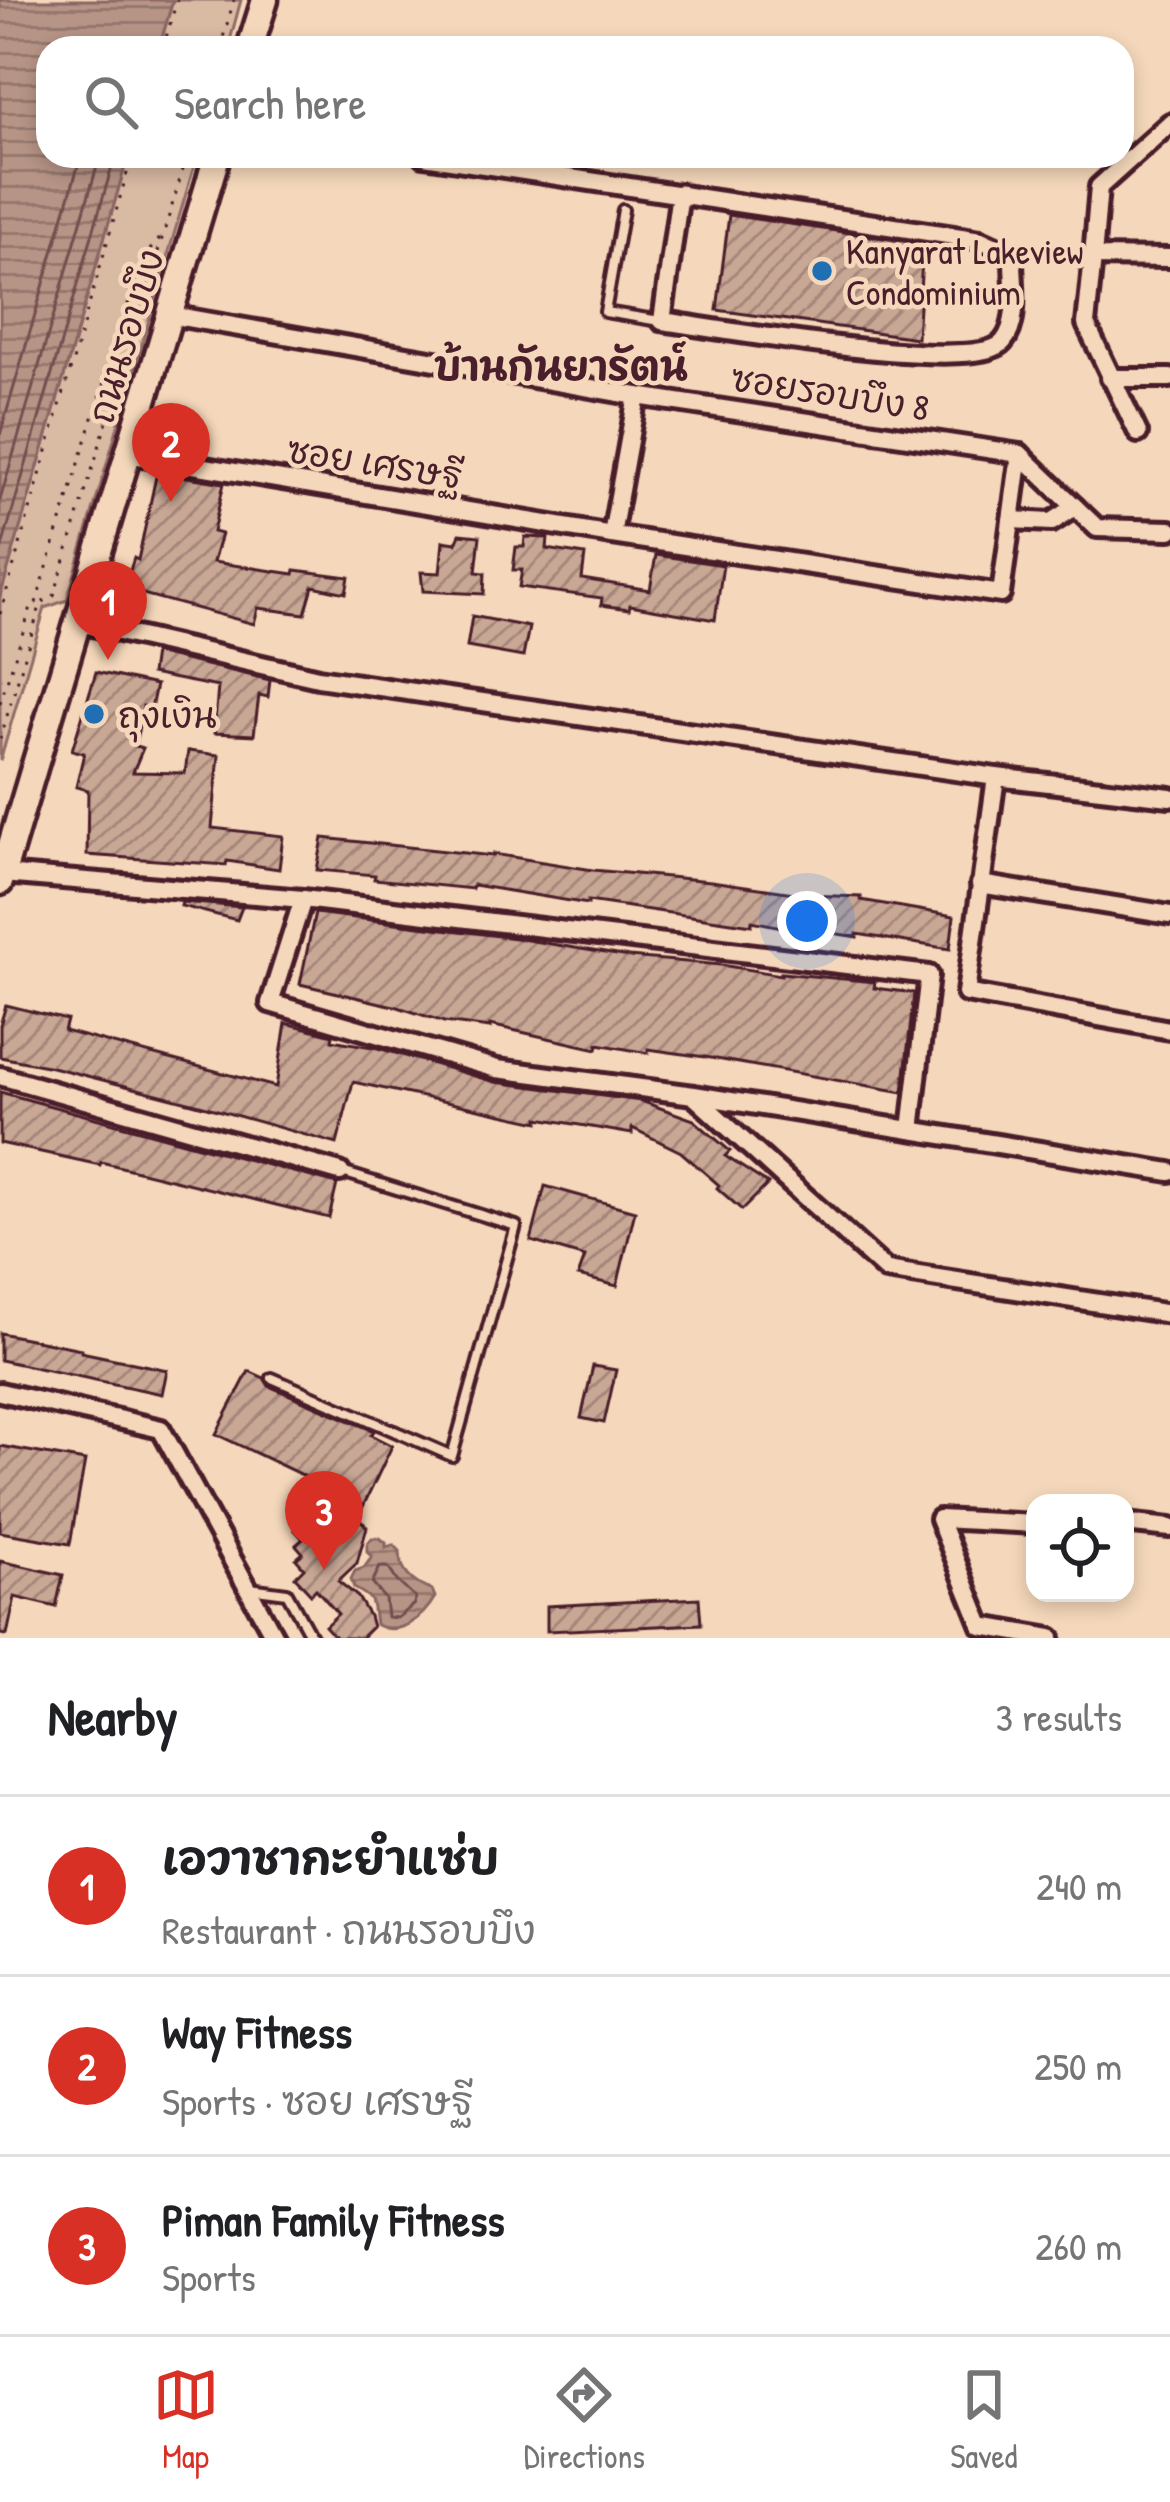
<!DOCTYPE html>
<html lang="en">
<head>
<meta charset="utf-8">
<style>
  :root { --surface:#fff; --page:#f6f6f6; --text:#202124; --muted:#757577; --line:#e0e0e0; --accent:#d93025 }
  body { margin:0; font-family:"Patrick Hand","Playpen Sans Thai",sans-serif; background:var(--page); color:var(--text) }
  .controls { position:absolute; right:36px; bottom:36px; display:grid; overflow:hidden; border-radius:24px; box-shadow:0 6px 18px #0003 }
  .controls button { width:108px; height:108px; display:grid; place-items:center; padding:0; border:0; border-bottom:3px solid var(--line); background:var(--surface); color:var(--text); font:60px sans-serif }
  .you { position:absolute; left:807px; top:921px; width:42px; height:42px; margin:-30px; border:9px solid #fff; border-radius:50%; background:#1a73e8; box-shadow:0 0 0 18px #1a73e833 }
  .badge { display:grid; place-items:center; width:78px; height:78px; border-radius:50%; background:var(--accent); color:#fff; font-size:39px; font-weight:700 }
  .pin { position:absolute; translate:-50% -99px; filter:drop-shadow(0 3px 6px #0008) }
  .pin::after { content:''; position:absolute; top:63px; width:42px; height:36px; background:inherit; clip-path:polygon(0 0,100% 0,50% 100%) }
  .list { margin:0; padding:0; list-style:none }
  h2 { display:flex; justify-content:space-between; align-items:center; height:156px; margin:0; padding:0 48px; font-size:51px }
  h2 small { font-size:39px; font-weight:400; color:var(--muted) }
  .list li { display:grid; grid-template-columns:78px 1fr auto; gap:36px; align-items:center; box-sizing:border-box; height:180px; padding:0 48px; border-top:3px solid var(--line) }
  .list b { display:block; font-size:45px; white-space:nowrap }
  .list p { margin:0; font-size:39px; white-space:nowrap; color:var(--muted) }
  .list em { font-size:39px; font-style:normal; color:var(--muted) }
  .icon { flex:none; width:66px; height:66px; fill:none; stroke:currentColor; stroke-width:2; stroke-linecap:round; stroke-linejoin:round }
  .map { position:relative; flex:none; width:1170px; height:1638px; overflow:hidden }
  .search { position:absolute; background:var(--surface); box-shadow:0 6px 18px #0003; left:36px; right:36px; top:36px; height:132px; display:flex; align-items:center; gap:30px; box-sizing:border-box; padding:0 42px; border-radius:36px; color:var(--muted); font-size:45px }
  .sheet { height:696px; background:var(--surface) }
  nav { display:flex; justify-content:space-around; align-items:center; box-sizing:border-box; height:168px; border-top:3px solid var(--line); background:var(--surface); font-size:33px; color:var(--muted) }
  nav a { display:grid; justify-items:center; gap:6px }
  nav .on { color:var(--accent) }
  .map>svg:first-child { display:block }
  .green { fill:#d9baa3; stroke:#926c67; stroke-width:3 }
  .water { fill:url(#water-rules); stroke:#8b6562; stroke-width:3 }
  .lines { fill:none; stroke-linecap:round; stroke-linejoin:round }
  .shore { stroke:#754e4f; stroke-width:3 }
  .building { fill:url(#building-hatch); stroke:#4a1f2b; stroke-width:3 }
  .lane-casing { stroke:#4a1f2b; stroke-width:16 }
  .street-casing { stroke:#4a1f2b; stroke-width:26 }
  .secondary-casing { stroke:#4a1f2b; stroke-width:33 }
  .path { stroke:#4a1f2b; stroke-width:3; stroke-dasharray:3 9; stroke-linecap:butt }
  .lane { stroke:#f5d8bb; stroke-width:8 }
  .street { stroke:#f5d8bb; stroke-width:16 }
  .secondary { stroke:#f5d8bb; stroke-width:24 }
  .poi-dot { fill:#1f6fb2; stroke:#f5d8bb; stroke-width:4.5 }
  .labels { text-anchor:middle; dominant-baseline:central; stroke-width:9; stroke-linejoin:round; paint-order:stroke }
  .poi-label { font-size:36px; fill:#4a1f2b; stroke:#f5d8bb; text-anchor:start }
  .street-label { font-size:36px; fill:#4a1f2b; stroke:#f5d8bb }
  .neighbourhood-label { font-size:39px; font-weight:bold; fill:#4a1f2b; stroke:#f5d8bb }
</style>
</head>
<body>
<div class="map">
<svg width="1170" height="1638" viewBox="0 0 1170 1638">
  <defs>
    <pattern id="water-rules" width="6" height="5" patternUnits="userSpaceOnUse" patternTransform="scale(3)"><rect width="6" height="5" fill="#b69486"/><path d="M0 2.5h6" fill="none" stroke="#96786e"/></pattern>
    <pattern id="building-hatch" width="6" height="6" patternUnits="userSpaceOnUse" patternTransform="scale(3)"><rect width="6" height="6" fill="#c8a795"/><path d="M-1 1l2-2M0 6l6-6M5 7l2-2" fill="none" stroke="#a4877a"/></pattern>
  </defs>
  <rect width="100%" height="100%" fill="#f5d8bb"/>
  <filter id="ink" filterUnits="userSpaceOnUse"><feTurbulence type="fractalNoise" baseFrequency=".00833" numOctaves="2"/><feDisplacementMap in="SourceGraphic" scale="24" xChannelSelector="R" yChannelSelector="G"/><feConvolveMatrix kernelMatrix="1 2 1 2 8 2 1 2 1" color-interpolation-filters="sRGB"/></filter>
  <g filter="url(#ink)">
    <g class="green">
      <path d="M 173,0 L 241,0 L 228,48 L 159,48 Z"/>
      <path d="M 128,156 L 197,156 L 67,600 L 45,608 L 0,761 L 0,597 Z"/>
    </g>
    <g class="water">
      <path d="M 0,0 L 173,0 L 159,48 L 48,48 L 48,156 L 128,156 L 0,597 Z"/>
      <path d="M 372,1538 L 380,1538 L 386,1543 L 386,1547 L 394,1545 L 400,1551 C 400,1571 412,1584 432,1590 L 435,1597 C 423,1618 398,1638 375,1624 C 371,1601 377,1600 354,1588 L 351,1579 L 355,1571 L 364,1568 L 372,1557 L 367,1552 L 367,1544 Z"/>
    </g>
    <g class="lines">
      <g class="shore">
        <path d="M 0,435 L 81,156"/>
        <path d="M 0,500 L 100,156"/>
        <path d="M 0,554 L 115,156"/>
        <path d="M 380,1567 L 388,1567 L 397,1581 L 415,1598 L 414,1604 L 397,1618 L 387,1617 L 385,1599 L 372,1583 Z"/>
      </g>
    </g>
    <g class="building">
      <path d="M 729,215 L 923,244 L 917,338 L 717,310 Z"/>
      <path d="M 157,472 L 224,483 L 213,532 L 221,534 L 213,562 L 294,574 L 295,570 L 349,577 L 346,593 L 313,586 L 305,614 L 258,608 L 254,624 L 124,589 L 134,558 L 138,560 Z"/>
      <path d="M 460,534 L 480,536 L 476,572 L 485,573 L 484,594 L 423,591 L 421,572 L 440,573 L 443,541 L 456,543 Z"/>
      <path d="M 525,537 L 548,538 L 547,549 L 585,555 L 582,579 L 650,590 L 656,555 L 723,565 L 715,620 L 630,605 L 629,609 L 601,605 L 602,598 L 519,587 L 522,570 L 513,570 L 516,547 L 524,547 Z"/>
      <path d="M 472,616 L 529,627 L 523,657 L 467,647 Z"/>
      <path d="M 154,653 L 270,680 L 268,697 L 259,695 L 254,735 L 214,733 L 218,687 L 151,674 Z"/>
      <path d="M 96,672 L 156,685 L 151,708 L 143,706 L 135,746 L 143,748 L 133,772 L 185,773 L 188,751 L 219,755 L 212,828 L 283,836 L 279,869 L 227,861 L 226,865 L 87,855 L 88,790 L 76,787 L 84,753 L 72,750 Z"/>
      <path d="M 323,838 L 493,856 L 493,854 L 593,870 L 711,881 L 808,895 L 861,897 L 861,900 L 954,916 L 950,949 L 857,934 L 857,937 L 806,929 L 806,932 L 752,921 L 752,925 L 588,901 L 588,904 L 473,885 L 472,889 L 374,879 L 375,875 L 317,870 Z"/>
      <path d="M 182,902 L 242,907 L 237,920 L 181,906 Z"/>
      <path d="M 315,913 L 515,938 L 629,957 L 721,965 L 781,975 L 781,973 L 875,982 L 874,988 L 914,993 L 903,1092 L 705,1057 L 648,1049 L 648,1053 L 598,1044 L 597,1049 L 490,1025 L 490,1028 L 444,1022 L 398,1007 L 300,984 Z"/>
      <path d="M 6,1005 L 67,1020 L 64,1031 L 276,1087 L 286,1023 L 333,1035 L 332,1040 L 378,1048 L 495,1082 L 641,1101 L 694,1120 L 730,1151 L 725,1156 L 768,1184 L 742,1210 L 717,1188 L 719,1185 L 681,1152 L 632,1128 L 632,1134 L 539,1118 L 539,1122 L 353,1082 L 337,1144 L 196,1104 L 52,1067 L 0,1057 L 0,1025 Z"/>
      <path d="M 0,1092 L 337,1184 L 329,1218 L 101,1162 L 100,1165 L 0,1143 Z"/>
      <path d="M 545,1186 L 635,1211 L 617,1286 L 578,1276 L 585,1257 L 531,1241 Z"/>
      <path d="M 0,1333 L 81,1349 L 81,1352 L 167,1370 L 162,1394 L 0,1360 Z"/>
      <path d="M 593,1366 L 616,1370 L 604,1423 L 581,1418 Z"/>
      <path d="M 249,1371 L 264,1378 L 269,1386 L 374,1431 L 371,1435 L 392,1446 L 358,1517 L 367,1527 L 357,1563 L 338,1581 L 358,1597 L 369,1616 L 372,1627 L 361,1638 L 336,1638 L 325,1626 L 338,1614 L 316,1589 L 311,1594 L 295,1577 L 304,1568 L 296,1559 L 303,1553 L 296,1545 L 303,1539 L 295,1530 L 337,1492 L 216,1434 Z"/>
      <path d="M 0,1446 L 85,1461 L 70,1544 L 0,1532 Z"/>
      <path d="M 0,1561 L 63,1575 L 56,1607 L 15,1597 L 7,1635 L 0,1634 Z"/>
      <path d="M 699,1598 L 701,1624 L 547,1631 L 547,1606 Z"/>
    </g>
    <g class="lines">
      <g class="lane-casing">
        <g id="lane">
          <path d="M 623,210 L 605,312 L 660,321"/>
          <path d="M 272,1378 L 452,1456 L 516,1226 L 342,1172"/>
          <path d="M 249,1588 L 287,1593 L 312,1638"/>
        </g>
      </g>
      <g class="street-casing">
        <g id="street">
          <path d="M 1170,123 L 1099,187 L 1093,257 L 1170,258"/>
          <path d="M 424,156 L 981,240 L 1003,250 L 1013,260 C 1013,284 1020,323 1003,342 C 974,375 714,328 662,321 L 680,193"/>
          <path d="M 1093,257 L 1086,324 L 1138,433"/>
          <path d="M 170,315 L 637,396 L 1020,454 L 1097,528 L 1170,530"/>
          <path d="M 1110,378 L 1170,378"/>
          <path d="M 127,454 L 612,535 L 1001,594 L 1020,454"/>
          <path d="M 1011,520 L 1052,522 L 1075,507"/>
          <path d="M 612,535 L 637,396"/>
          <path d="M 80,623 L 318,678 L 996,777 L 1170,797"/>
          <path d="M 996,777 L 966,993 L 1170,1030"/>
          <path d="M 3,874 L 303,899 L 929,975 L 911,1130"/>
          <path d="M 980,884 L 1170,915"/>
          <path d="M 303,899 L 270,1003 L 497,1069 L 694,1095 L 1170,1172"/>
          <path d="M 0,1076 L 340,1172"/>
          <path d="M 694,1096 L 886,1270 L 1170,1314"/>
          <path d="M 0,1392 L 161,1429 L 275,1638"/>
          <path d="M 1125,1523 L 1170,1528"/>
          <path d="M 1035,1524 L 939,1519 L 982,1626 L 1051,1638"/>
        </g>
      </g>
      <g class="secondary-casing">
        <g id="secondary">
          <path d="M 250,48 L 265,0"/>
          <path d="M 0,882 L 217,156"/>
        </g>
      </g>
      <g class="path">
        <path d="M 163,48 L 177,0"/>
        <path d="M 220,48 L 234,0"/>
        <path d="M 0,614 L 132,156"/>
        <path d="M 0,703 L 32,604 L 36,603 L 142,259 L 162,236"/>
        <path d="M 0,739 L 41,603 L 54,596 L 187,156"/>
      </g>
      <use href="#lane" class="lane"/>
      <use href="#street" class="street"/>
      <use href="#secondary" class="secondary"/>
    </g>
  </g>
  <g class="poi-dot">
    <circle cx="822" cy="271" r="12"/>
    <circle cx="94" cy="714" r="12"/>
  </g>
  <g class="labels">
    <g class="poi-label">
      <text x="846" y="250">Kanyarat Lakeview<tspan x="846" dy="41">Condominium</tspan></text>
      <text x="118" y="714">ถุงเงิน</text>
    </g>
    <g class="street-label">
      <text transform="translate(125 336) rotate(-73)">ถนนรอบบึง</text>
      <text transform="translate(830 392) rotate(9)">ซอยรอบบึง 8</text>
      <text transform="translate(375 462) rotate(9)">ซอย เศรษฐี</text>
    </g>
    <g class="neighbourhood-label">
      <text x="561" y="365">บ้านกันยารัตน์</text>
    </g>
  </g>
</svg>
<div class="controls">
<button><svg class="icon" aria-label="locate" viewBox="0 0 24 24"><circle cx="12" cy="12" r="6"/><path d="M12 2v4M12 18v4M2 12h4M18 12h4"/></svg></button>
</div>
<div class="you"></div>
<div class="pin badge" style="left:108px;top:660px">1</div>
<div class="pin badge" style="left:171px;top:502px">2</div>
<div class="pin badge" style="left:324px;top:1570px">3</div>
<div class="search"><svg class="icon" aria-label="search" viewBox="0 0 24 24"><circle cx="10" cy="10" r="6"/><path d="M15 15l6 6"/></svg>Search here</div>
</div>
<section class="sheet">
<h2>Nearby<small>3 results</small></h2>
<ul class="list">
<li><span class="badge">1</span><div><b>เอวาชากะยำแซ่บ</b><p>Restaurant · ถนนรอบบึง</p></div><em>240 m</em></li>
<li><span class="badge">2</span><div><b>Way Fitness</b><p>Sports · ซอย เศรษฐี</p></div><em>250 m</em></li>
<li><span class="badge">3</span><div><b>Piman Family Fitness</b><p>Sports</p></div><em>260 m</em></li>
</ul>
</section>
<nav>
<a class="on"><svg class="icon" aria-label="map" viewBox="0 0 24 24"><path d="M3 6l6-2 6 2 6-2v14l-6 2-6-2-6 2zM9 4v14M15 6v14"/></svg>Map</a>
<a><svg class="icon" aria-label="directions" viewBox="0 0 24 24"><path d="M12 3l9 9-9 9-9-9zM9 14v-3h6M13 9l2 2-2 2"/></svg>Directions</a>
<a><svg class="icon" aria-label="saved" viewBox="0 0 24 24"><path d="M7 4h10v16l-5-4-5 4z"/></svg>Saved</a>
</nav>
</body>
</html>
